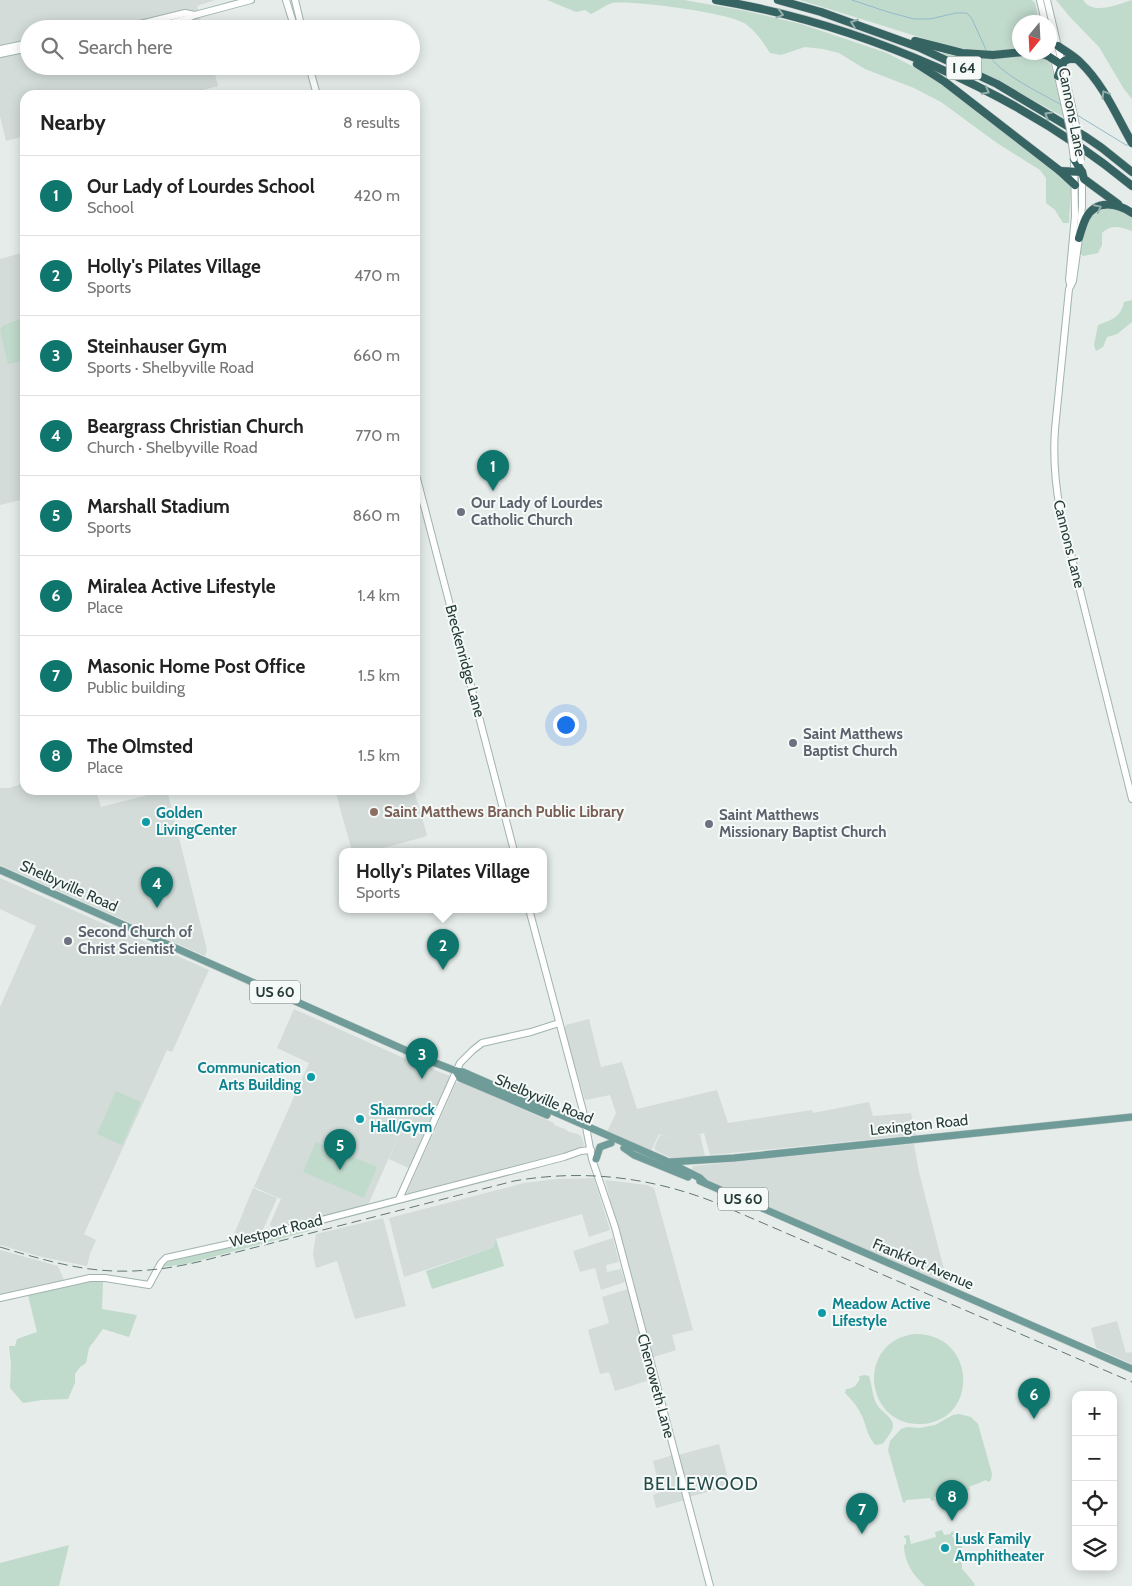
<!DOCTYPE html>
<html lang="en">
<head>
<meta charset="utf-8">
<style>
  :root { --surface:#fff; --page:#f6f6f6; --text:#222; --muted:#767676; --line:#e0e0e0; --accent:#0f766e }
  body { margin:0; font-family:Cabin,sans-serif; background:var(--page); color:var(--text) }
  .controls { position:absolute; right:15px; bottom:15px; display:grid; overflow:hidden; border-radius:10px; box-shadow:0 2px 12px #0003 }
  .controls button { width:45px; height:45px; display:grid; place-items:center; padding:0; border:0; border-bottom:1px solid var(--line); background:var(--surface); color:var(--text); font:25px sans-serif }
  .compass { position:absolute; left:1012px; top:15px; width:45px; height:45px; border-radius:50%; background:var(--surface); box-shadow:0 2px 12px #0003; rotate:198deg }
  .you { position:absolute; left:565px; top:724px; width:18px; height:18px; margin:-12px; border:4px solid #fff; border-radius:50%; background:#1a73e8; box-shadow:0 0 0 8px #1a73e833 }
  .badge { display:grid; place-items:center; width:32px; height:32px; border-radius:50%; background:var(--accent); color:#fff; font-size:16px; font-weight:700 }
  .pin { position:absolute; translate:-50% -41px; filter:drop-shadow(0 1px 2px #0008) }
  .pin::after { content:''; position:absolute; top:26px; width:18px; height:15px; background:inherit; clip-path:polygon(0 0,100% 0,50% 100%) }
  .popup { position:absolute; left:339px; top:848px; width:208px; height:65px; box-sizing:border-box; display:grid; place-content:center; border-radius:10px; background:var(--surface); filter:drop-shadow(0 1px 4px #0005); font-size:16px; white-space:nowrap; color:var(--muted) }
  .popup b { font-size:19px; color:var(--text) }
  .popup::after { content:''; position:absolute; left:50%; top:100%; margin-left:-10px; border:10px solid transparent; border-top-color:var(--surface) }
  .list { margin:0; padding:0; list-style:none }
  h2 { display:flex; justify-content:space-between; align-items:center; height:65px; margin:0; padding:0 20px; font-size:21px }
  h2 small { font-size:16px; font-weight:400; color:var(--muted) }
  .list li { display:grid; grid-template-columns:32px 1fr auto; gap:15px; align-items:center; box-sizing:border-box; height:80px; padding:0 20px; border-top:1px solid var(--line) }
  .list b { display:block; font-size:19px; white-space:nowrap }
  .list p { margin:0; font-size:16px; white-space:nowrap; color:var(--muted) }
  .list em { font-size:16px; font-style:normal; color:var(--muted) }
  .icon { flex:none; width:28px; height:28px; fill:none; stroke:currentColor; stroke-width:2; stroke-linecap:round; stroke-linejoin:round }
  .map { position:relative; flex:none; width:1132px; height:1586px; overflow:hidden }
  .search { position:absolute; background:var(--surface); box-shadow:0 2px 12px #0003; left:20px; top:20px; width:400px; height:55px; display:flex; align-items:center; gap:12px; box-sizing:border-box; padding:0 18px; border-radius:28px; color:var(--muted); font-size:19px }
  .panel { position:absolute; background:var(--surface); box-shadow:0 2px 12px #0003; left:20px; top:90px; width:400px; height:705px; border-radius:15px }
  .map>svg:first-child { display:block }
  .built { fill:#d3dcd9 }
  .green { fill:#c0dacc }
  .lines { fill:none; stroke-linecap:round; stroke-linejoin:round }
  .stream { stroke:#94b9ca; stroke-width:1 }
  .secondary-casing { stroke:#a1b3b0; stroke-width:8 }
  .primary-casing { stroke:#c2c8c8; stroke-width:8 }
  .highway-casing { stroke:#c2c8c8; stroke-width:9 }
  .secondary { stroke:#fff; stroke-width:6 }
  .primary { stroke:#6f9c98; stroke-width:7 }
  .highway { stroke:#356462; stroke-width:8 }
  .rail { stroke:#617775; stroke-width:1; stroke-dasharray:10 5; stroke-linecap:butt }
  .secondary-bridge-casing { stroke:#a1b3b0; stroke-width:8; stroke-linecap:butt }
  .secondary-bridge { stroke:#fff; stroke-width:6 }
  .oneway { stroke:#95aeac }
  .worship-dot { fill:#6b7280; stroke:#f5f9f7; stroke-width:2 }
  .education-dot { fill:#8d6e63; stroke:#f5f9f7; stroke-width:2 }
  .culture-dot { fill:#0f9aa8; stroke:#f5f9f7; stroke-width:2 }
  .labels { text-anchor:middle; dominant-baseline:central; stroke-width:4; stroke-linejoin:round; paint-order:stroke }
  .shield { fill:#f5f9f7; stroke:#647572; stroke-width:1 }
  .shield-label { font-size:14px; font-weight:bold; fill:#263c39 }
  .street-label { font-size:15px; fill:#263c39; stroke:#f5f9f7 }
  .worship-label { font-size:15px; font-weight:bold; fill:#5b616d; stroke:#f5f9f7; text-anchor:start }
  .education-label { font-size:15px; font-weight:bold; fill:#785e54; stroke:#f5f9f7; text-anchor:start }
  .culture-label { font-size:15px; font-weight:bold; fill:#0d838f; stroke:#f5f9f7; text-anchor:start }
  .quarter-label { font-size:18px; letter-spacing:1px; fill:#244b48; stroke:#f5f9f7 }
</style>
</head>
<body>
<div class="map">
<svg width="1132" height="1586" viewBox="0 0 1132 1586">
  <rect width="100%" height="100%" fill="#e5ecea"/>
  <g class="built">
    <path d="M 0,0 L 215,0 L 197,6 L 203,29 L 29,29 L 29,66 L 213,66 L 218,86 L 184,95 L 25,95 L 25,136 L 6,141 L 0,116 Z"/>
    <path d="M 25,252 L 25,499 L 0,505 L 0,259 Z"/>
    <path d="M 25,783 L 25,790 L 77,790 L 78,791 L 96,790 L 101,807 L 167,790 L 207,950 L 205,956 L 0,865 L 0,788 L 9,788 Z"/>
    <path d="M 335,790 L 414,790 L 427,835 L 424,837 L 372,851 L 352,851 Z"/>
    <path d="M 0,878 L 209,970 L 172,1052 L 167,1050 L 84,1234 L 96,1240 L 90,1254 L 87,1266 L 42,1257 L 0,1245 L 0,1007 L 36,926 L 0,909 Z"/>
    <path d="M 294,1009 L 406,1059 L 450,1076 L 411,1169 L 389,1159 L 399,1135 L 368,1205 L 272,1229 L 270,1224 L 281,1199 L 254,1187 L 309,1063 L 277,1048 Z"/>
    <path d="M 589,1019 L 601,1067 L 622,1062 L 637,1109 L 717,1090 L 728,1123 L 812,1110 L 813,1113 L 869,1102 L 873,1116 L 911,1113 L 916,1135 L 710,1155 L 704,1133 L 698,1135 L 700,1135 L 705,1156 L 673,1159 L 656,1151 L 654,1148 L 660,1135 L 670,1138 L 659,1134 L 651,1151 L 607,1132 L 616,1113 L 610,1095 L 585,1100 L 564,1030 L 566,1025 Z"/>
    <path d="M 461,1082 L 554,1123 L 554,1125 L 567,1130 L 567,1131 L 577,1134 L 581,1136 L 584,1144 L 583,1146 L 578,1150 L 544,1159 L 543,1160 L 406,1194 L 456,1083 Z"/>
    <path d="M 914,1144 L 919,1172 L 948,1285 L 699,1176 L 692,1172 L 691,1170 L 693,1166 Z"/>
    <path d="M 594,1178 L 610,1230 L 589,1237 L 582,1214 L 496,1239 L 493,1247 L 489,1249 L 404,1277 L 389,1218 L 524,1183 L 557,1179 Z"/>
    <path d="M 605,1180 L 647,1185 L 654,1188 L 693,1330 L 672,1335 L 676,1350 L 651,1358 Z"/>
    <path d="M 253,1188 L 277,1198 L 262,1232 L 233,1237 Z"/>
    <path d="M 383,1218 L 406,1306 L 355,1319 L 337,1261 L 316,1268 L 313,1254 L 316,1234 Z"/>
    <path d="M 613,1238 L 619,1262 L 606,1265 L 607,1272 L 621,1269 L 625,1282 L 601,1290 L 595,1268 L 580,1272 L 573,1251 Z"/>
    <path d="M 0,1250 L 58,1266 L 64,1280 L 0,1296 Z"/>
    <path d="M 628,1289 L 653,1379 L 615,1391 L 609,1372 L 600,1374 L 588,1330 L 609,1323 L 602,1297 Z"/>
    <path d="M 1117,1321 L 1126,1353 L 1132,1352 L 1132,1364 L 1096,1348 L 1091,1328 Z"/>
    <path d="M 719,1444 L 730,1486 L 689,1497 L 678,1455 Z"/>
    <path d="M 673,1455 L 685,1500 L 656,1508 L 653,1495 L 661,1492 L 653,1461 Z"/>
  </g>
  <g class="green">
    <path d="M 547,0 L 684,0 L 746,11 L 801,24 L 887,53 L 912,66 L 945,87 L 1065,178 L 1071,186 L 1069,223 L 1063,223 L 1055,210 L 1046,203 L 1046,178 L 1040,170 L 997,143 L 941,102 L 914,88 L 865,69 L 839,53 L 823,49 L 805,47 L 781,55 L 770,53 C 764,43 753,27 742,22 C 722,12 632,0 612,3 C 605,5 598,11 591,14 L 585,10 L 576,12 Z"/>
    <path d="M 800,0 L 1032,0 L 1035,3 L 1039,22 L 1020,22 L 1019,50 L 994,52 L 974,50 L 948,46 Z"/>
    <path d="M 1056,0 L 1083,0 C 1093,16 1118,4 1132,0 L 1132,99 L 1124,89 L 1099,47 L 1070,17 Z"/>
    <path d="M 943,52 L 969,57 L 1037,55 L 1050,62 L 1064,117 L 1011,88 L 943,54 Z"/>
    <path d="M 1108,208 L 1117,209 L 1132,217 L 1132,231 C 1121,227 1111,224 1102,233 L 1102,245 L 1098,253 L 1083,256 L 1080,253 C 1084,232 1084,214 1108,208 Z"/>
    <path d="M 1132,300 L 1132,322 L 1117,334 L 1107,337 L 1103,347 L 1096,351 L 1094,345 L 1098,325 C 1112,320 1121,317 1124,302 Z"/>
    <path d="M 25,317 L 25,360 L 8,364 L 0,330 L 2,326 Z"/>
    <path d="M 116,1091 L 141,1102 L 122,1145 L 97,1134 Z"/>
    <path d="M 316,1142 L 377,1167 L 364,1198 L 303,1172 Z"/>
    <path d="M 306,1226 L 309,1227 L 309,1231 L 186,1264 L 162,1267 L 166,1263 L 174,1260 Z"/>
    <path d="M 496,1239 L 504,1266 L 432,1289 L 426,1271 L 489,1249 L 493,1247 Z"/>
    <path d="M 93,1281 L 103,1281 L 102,1309 L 137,1315 L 129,1337 L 103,1329 L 89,1348 L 86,1363 L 80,1367 L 75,1374 L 75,1383 L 68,1399 L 42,1400 L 23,1403 L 10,1388 L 11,1364 L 9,1346 L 15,1346 L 17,1339 L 37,1332 L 28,1295 L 76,1283 Z"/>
    <path d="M 915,1334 C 976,1333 980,1420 922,1424 C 864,1427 855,1341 915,1334 Z"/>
    <path d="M 864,1375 L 869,1376 C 872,1385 872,1394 876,1403 C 883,1416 901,1419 889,1435 C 883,1443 885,1444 875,1445 C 866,1433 867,1427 862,1416 C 858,1407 852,1400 845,1393 L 846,1389 C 854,1389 857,1385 860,1378 L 858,1377 Z"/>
    <path d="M 959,1414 L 971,1417 L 978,1424 L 992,1474 L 991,1480 L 988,1482 L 986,1480 L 969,1487 L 970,1490 L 962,1493 L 961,1490 L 934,1497 L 934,1500 L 931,1501 L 930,1498 L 906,1500 L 905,1503 L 903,1502 L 888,1450 L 890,1441 L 901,1429 L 907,1427 L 920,1428 L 935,1425 L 953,1415 Z"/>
    <path d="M 942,1530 L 944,1535 L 951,1534 L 951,1532 L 953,1531 L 954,1534 L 952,1535 L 953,1538 L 960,1537 L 960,1538 L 964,1536 L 965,1541 L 961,1550 L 962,1569 C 964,1571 974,1582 975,1585 L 973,1586 L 925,1586 C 913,1575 904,1562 904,1545 L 906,1544 L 906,1538 L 904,1538 L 904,1536 L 909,1535 L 911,1544 L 936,1537 L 935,1532 Z"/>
    <path d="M 69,1545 L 59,1586 L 0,1586 L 0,1563 Z"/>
  </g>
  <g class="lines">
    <g class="stream">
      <path d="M 852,0 L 888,12 L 914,19 L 930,19 L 956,13 L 967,13 L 972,19 L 987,52"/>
      <path d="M 990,57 C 1006,78 1040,92 1063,106"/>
      <path d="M 1077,115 L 1126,145 L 1129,145"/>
    </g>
    <g class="secondary-casing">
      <g id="secondary">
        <path d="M 286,0 L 295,29"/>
        <path d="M 295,0 L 302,29"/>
        <path d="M 1040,0 L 1045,22"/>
        <path d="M 1047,0 L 1071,102"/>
        <path d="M 120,29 L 185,13 L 195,15"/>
        <path d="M 149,29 L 186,19 L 195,15 L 251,0"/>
        <path d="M 1050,41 L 1063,98"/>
        <path d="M 0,49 L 29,43"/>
        <path d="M 0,54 L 29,48"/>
        <path d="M 309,66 L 317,95"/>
        <path d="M 1082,175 L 1082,206 L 1079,238 L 1073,281 L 1069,289 L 1055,429 C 1053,458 1055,485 1061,514 L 1132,799"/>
        <path d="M 1070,284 L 1069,280 L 1075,216 L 1074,159"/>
        <path d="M 415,471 L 514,851"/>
        <path d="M 529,909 L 583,1111 L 592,1159 L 615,1227 L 710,1586"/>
        <path d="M 399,1199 L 460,1063 L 473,1050 L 482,1043 L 531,1032 L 559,1023"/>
        <path d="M 0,1298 L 90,1278 L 105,1278 L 149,1285 L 161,1263 L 166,1258 L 229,1244 L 564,1157 L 581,1151 L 591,1150"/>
      </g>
    </g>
    <g class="primary-casing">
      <g id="primary">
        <path d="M 0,870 L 423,1058 L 456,1071 L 463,1072 L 664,1160 L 700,1178 L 704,1182"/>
        <path d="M 456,1071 L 460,1078 L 547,1115"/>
        <path d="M 624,1148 L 634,1155 L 688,1177"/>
        <path d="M 596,1159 L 600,1147 L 611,1143"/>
        <path d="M 670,1162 L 734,1158 L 1132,1117"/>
        <path d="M 700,1181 L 1132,1369"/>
      </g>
    </g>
    <g class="highway-casing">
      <g id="highway">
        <path d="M 716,0 C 860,24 1019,92 1132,186"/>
        <path d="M 778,0 L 821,12 L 896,39 L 918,47 L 997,84 L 1086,137 L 1102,148 L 1132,172"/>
        <path d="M 915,41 L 962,53 L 993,55 L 1024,52"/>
        <path d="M 1058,46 C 1065,51 1074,56 1080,62 C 1104,85 1116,115 1132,143"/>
        <path d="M 1036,52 L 1048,56 L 1062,65"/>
        <path d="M 917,64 L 945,82 L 1060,171 L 1075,185"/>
        <path d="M 1058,76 L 1064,61 L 1069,59 L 1075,59"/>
        <path d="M 1074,159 L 1082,172 L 1084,179 L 1118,204"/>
        <path d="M 1060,171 L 1082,172"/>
        <path d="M 1079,238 C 1081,231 1083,224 1086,218 C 1096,199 1117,203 1132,213"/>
      </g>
    </g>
    <use href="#secondary" class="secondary"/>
    <use href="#primary" class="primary"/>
    <use href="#highway" class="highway"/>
    <path class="rail" d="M 0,1247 C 30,1256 60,1265 90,1269 C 128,1274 165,1270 202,1261 L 514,1181 C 583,1169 650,1177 714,1202 L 1132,1382"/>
    <g class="secondary-bridge-casing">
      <g id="secondary-bridge">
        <path d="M 1063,98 L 1070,129 L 1074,159"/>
        <path d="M 1071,102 L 1077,130 L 1081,161"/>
      </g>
    </g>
    <use href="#secondary-bridge" class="secondary-bridge"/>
  </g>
  <defs><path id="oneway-chevron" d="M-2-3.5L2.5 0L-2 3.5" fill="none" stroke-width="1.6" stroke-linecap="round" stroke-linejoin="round" transform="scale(1.25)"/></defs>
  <g class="oneway">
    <use href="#oneway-chevron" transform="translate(780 14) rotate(15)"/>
    <use href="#oneway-chevron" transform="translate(854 23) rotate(-160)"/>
    <use href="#oneway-chevron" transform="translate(986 91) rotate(28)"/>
    <use href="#oneway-chevron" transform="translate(1105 94) rotate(-121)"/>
    <use href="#oneway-chevron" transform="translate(1048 115) rotate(-149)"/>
    <use href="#oneway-chevron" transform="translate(1098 208) rotate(-26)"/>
  </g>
  <g class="worship-dot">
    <circle cx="461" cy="512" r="5"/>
    <circle cx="793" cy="743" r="5"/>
    <circle cx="709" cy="824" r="5"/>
    <circle cx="68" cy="941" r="5"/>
  </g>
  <circle class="education-dot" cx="374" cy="812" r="5"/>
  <g class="culture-dot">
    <circle cx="146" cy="822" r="5"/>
    <circle cx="311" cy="1077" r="5"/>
    <circle cx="360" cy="1119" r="5"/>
    <circle cx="822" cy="1313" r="5"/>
    <circle cx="945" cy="1548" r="5"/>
  </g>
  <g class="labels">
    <g class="shield">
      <rect x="946.5" y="56.5" width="35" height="23" rx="4"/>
      <rect x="250" y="980.5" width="50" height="23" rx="4"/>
      <rect x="718" y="1187.5" width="50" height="23" rx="4"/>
    </g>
    <g class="shield-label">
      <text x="964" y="68">I 64</text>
      <text x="275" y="992">US 60</text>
      <text x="743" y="1199">US 60</text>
    </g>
    <g class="street-label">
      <text transform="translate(1072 112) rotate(79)">Cannons Lane</text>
      <text transform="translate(1069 544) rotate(76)">Cannons Lane</text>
      <text transform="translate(465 661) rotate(75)">Breckenridge Lane</text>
      <text transform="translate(69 886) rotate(24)">Shelbyville Road</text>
      <text transform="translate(544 1099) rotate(23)">Shelbyville Road</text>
      <text transform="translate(919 1125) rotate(-6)">Lexington Road</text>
      <text transform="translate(276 1231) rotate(-14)">Westport Road</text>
      <text transform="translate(923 1264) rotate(23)">Frankfort Avenue</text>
      <text transform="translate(656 1386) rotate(75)">Chenoweth Lane</text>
    </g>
    <g class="worship-label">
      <text x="471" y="503">Our Lady of Lourdes<tspan x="471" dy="17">Catholic Church</tspan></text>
      <text x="803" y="734">Saint Matthews<tspan x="803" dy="17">Baptist Church</tspan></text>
      <text x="719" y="815">Saint Matthews<tspan x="719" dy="17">Missionary Baptist Church</tspan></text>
      <text x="78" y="932">Second Church of<tspan x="78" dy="17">Christ Scientist</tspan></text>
    </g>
    <g class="education-label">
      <text x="384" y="812">Saint Matthews Branch Public Library</text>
    </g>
    <g class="culture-label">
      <text x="156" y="813">Golden<tspan x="156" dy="17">LivingCenter</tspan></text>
      <text x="301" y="1068" text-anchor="end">Communication<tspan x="301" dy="17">Arts Building</tspan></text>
      <text x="370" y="1110">Shamrock<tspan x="370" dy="17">Hall/Gym</tspan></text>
      <text x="832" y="1304">Meadow Active<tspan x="832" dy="17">Lifestyle</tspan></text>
      <text x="955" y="1539">Lusk Family<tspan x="955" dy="17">Amphitheater</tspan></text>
    </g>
    <g class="quarter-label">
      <text x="701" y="1484">BELLEWOOD</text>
    </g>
  </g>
</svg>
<div class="controls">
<button>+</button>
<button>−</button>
<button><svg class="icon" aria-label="locate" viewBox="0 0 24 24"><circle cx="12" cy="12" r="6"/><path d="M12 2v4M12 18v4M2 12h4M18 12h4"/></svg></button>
<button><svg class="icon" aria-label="layers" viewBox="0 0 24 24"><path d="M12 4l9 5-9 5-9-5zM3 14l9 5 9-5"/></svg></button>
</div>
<svg class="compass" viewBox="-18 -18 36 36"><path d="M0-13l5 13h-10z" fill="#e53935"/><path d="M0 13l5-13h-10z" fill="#767676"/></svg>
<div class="you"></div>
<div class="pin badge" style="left:493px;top:491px">1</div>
<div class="pin badge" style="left:443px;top:970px">2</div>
<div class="popup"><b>Holly's Pilates Village</b>Sports</div>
<div class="pin badge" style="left:422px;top:1079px">3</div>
<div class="pin badge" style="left:157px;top:908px">4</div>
<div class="pin badge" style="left:340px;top:1170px">5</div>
<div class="pin badge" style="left:1034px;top:1419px">6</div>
<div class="pin badge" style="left:862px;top:1534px">7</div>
<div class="pin badge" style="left:952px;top:1521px">8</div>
<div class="search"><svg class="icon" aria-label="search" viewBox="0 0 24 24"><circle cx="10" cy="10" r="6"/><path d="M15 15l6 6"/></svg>Search here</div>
<section class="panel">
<h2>Nearby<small>8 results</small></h2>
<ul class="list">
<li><span class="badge">1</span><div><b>Our Lady of Lourdes School</b><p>School</p></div><em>420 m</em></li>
<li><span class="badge">2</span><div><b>Holly's Pilates Village</b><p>Sports</p></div><em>470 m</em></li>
<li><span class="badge">3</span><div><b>Steinhauser Gym</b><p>Sports · Shelbyville Road</p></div><em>660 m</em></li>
<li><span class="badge">4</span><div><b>Beargrass Christian Church</b><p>Church · Shelbyville Road</p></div><em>770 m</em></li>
<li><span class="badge">5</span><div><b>Marshall Stadium</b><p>Sports</p></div><em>860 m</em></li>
<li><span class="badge">6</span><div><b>Miralea Active Lifestyle</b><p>Place</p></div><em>1.4 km</em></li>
<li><span class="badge">7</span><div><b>Masonic Home Post Office</b><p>Public building</p></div><em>1.5 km</em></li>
<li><span class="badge">8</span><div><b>The Olmsted</b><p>Place</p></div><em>1.5 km</em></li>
</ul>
</section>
</div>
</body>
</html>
